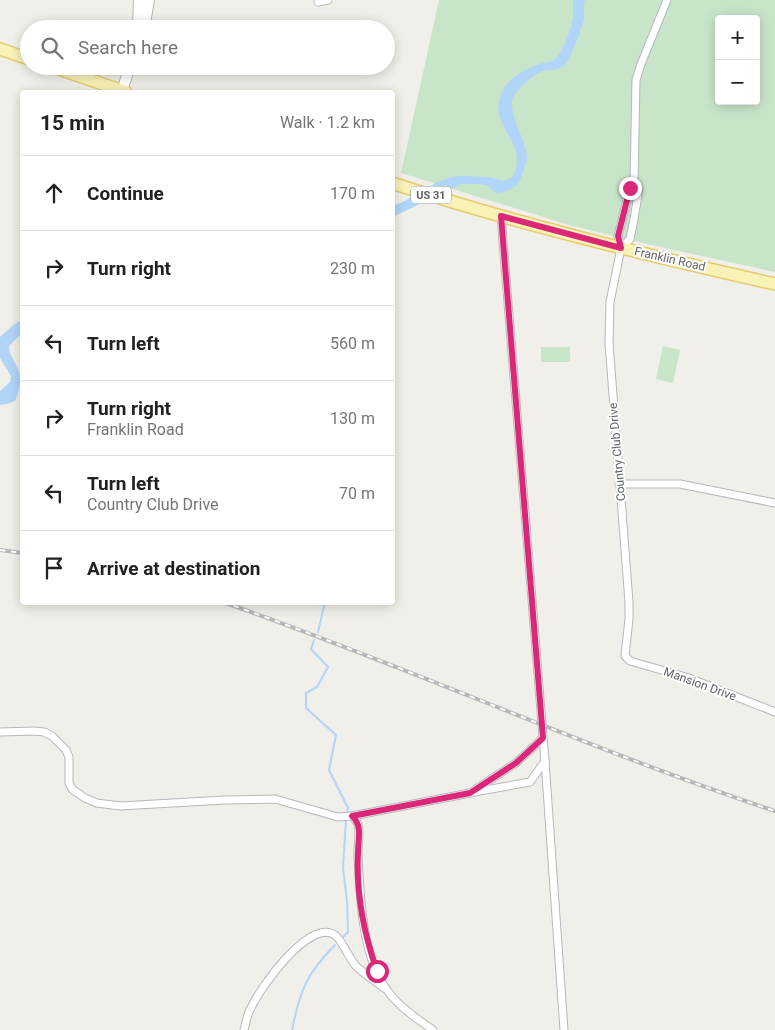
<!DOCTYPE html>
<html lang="en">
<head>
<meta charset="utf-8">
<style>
  :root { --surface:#fff; --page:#f6f6f6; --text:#202124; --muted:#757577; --line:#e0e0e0 }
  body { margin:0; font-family:Roboto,sans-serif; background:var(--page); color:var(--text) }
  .controls { position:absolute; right:15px; top:15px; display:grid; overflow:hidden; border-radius:5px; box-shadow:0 2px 12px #0003 }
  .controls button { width:45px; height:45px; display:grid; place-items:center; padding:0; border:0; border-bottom:1px solid var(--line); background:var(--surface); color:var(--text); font:25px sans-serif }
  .stop { position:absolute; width:15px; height:15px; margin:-11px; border:4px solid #db2777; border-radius:50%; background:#fff }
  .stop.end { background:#db2777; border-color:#fff; box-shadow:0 1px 5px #0008 }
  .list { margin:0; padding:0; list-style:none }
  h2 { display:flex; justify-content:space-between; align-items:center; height:65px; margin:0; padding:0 20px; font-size:21px }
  h2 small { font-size:16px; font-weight:400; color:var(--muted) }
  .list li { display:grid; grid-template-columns:32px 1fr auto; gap:15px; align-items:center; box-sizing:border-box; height:75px; padding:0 20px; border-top:1px solid var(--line) }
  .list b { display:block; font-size:19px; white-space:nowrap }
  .list p { margin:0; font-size:16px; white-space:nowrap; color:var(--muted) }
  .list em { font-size:16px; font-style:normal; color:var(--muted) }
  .icon { flex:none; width:28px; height:28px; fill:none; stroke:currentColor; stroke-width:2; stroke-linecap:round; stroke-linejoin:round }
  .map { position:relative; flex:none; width:775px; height:1030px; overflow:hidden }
  .search { position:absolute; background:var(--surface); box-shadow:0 2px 12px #0003; left:20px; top:20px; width:375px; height:55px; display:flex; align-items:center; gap:12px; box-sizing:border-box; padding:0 18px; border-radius:28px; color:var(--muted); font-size:19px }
  .panel { position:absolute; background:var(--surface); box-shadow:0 2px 12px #0003; left:20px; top:90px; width:375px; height:515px; border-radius:5px }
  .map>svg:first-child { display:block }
  .green { fill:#c8e5ca; fill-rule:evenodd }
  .water { fill:#b1d5f8 }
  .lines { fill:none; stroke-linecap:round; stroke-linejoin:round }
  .stream { stroke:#b1d5f8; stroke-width:2 }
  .minor-casing { stroke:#b5b8bb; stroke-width:9 }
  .secondary-casing { stroke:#b5b7bb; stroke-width:12 }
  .primary-casing { stroke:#e6cb6c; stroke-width:14 }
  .minor { stroke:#fff; stroke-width:7 }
  .secondary { stroke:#fff; stroke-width:10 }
  .primary { stroke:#f8f2b6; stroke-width:11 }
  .rail-casing { stroke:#b6b7b7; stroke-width:4 }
  .rail { stroke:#fff; stroke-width:2; stroke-dasharray:5.5; stroke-linecap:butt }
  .route { stroke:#db2777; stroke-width:6 }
  .labels { text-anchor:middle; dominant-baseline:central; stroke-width:4; stroke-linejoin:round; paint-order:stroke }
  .shield { fill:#fff; stroke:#909295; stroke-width:1 }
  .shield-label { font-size:11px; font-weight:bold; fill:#606367 }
  .street-label { font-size:12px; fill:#606367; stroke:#fff }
</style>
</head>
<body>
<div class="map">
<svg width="775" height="1030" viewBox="0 0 775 1030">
  <rect width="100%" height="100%" fill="#f0efe9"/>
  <g class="green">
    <path d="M 439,0 L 775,0 L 775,272 L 642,243 L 569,225 L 401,173 ZM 719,19 L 756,19 L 756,101 L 719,101 Z"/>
    <path d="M 663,346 L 680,350 L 673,383 L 656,379 Z"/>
    <rect x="541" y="347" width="29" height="15"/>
  </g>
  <g class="water">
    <path d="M 573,0 L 585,0 C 583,7 584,12 584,19 C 583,26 571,57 567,62 C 558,74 550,67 540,72 C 531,77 513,92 512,102 C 511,121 527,141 527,158 C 527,163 524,168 523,172 C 519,187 510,192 495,193 L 488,186 L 479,184 L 461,184 L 393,217 L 393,206 C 416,198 434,178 460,176 C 469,175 478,177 487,177 C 498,178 502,185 513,176 C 530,140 484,126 503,90 C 511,76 528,67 543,63 C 546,62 551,62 554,60 C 562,55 569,33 572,23 C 574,16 573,7 573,0 Z"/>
    <path d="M 22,320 L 22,333 L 9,346 C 9,354 13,358 16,365 C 23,377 20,388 15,401 L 7,404 L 0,405 L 0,391 L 10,382 L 11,376 L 0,358 L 0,337 L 13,325 Z"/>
  </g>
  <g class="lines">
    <g class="stream">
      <path d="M 318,632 L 325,602"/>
      <path d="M 314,640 L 311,649 L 328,667 L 317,687 L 306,693 L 306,708 L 336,735 L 329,770 L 348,808 L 347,814"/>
      <path d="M 343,937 L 348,932 L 347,901 L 343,868 L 346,819"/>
      <path d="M 292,1030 C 300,991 306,974 335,945"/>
    </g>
    <g class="minor-casing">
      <g id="minor">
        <path d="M 318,2 L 328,0"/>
        <path d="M 634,183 L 636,80 L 641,64 L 667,0"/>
        <path d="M 501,216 L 545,761 L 564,1030"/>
        <path d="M 621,248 L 630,239 L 634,219 L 638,195 L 638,189 L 634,183 L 630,188 L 618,236 L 621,248 L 610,302 L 609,343 L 629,602 L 629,619 L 625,656 L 630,661 L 689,678 L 775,712"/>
        <path d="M 619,484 L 680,484 L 775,503"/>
        <path d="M 0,732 L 34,731 L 44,732 L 52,736 L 66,750 L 69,757 L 69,783 L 72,789 L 85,798 L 97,803 L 120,806 L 225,800 L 275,799 L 338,817 L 352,816 C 355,819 357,820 358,825 C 361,836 357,845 358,856 C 360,896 362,957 387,990 C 399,1007 416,1018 433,1030"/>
        <path d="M 474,792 L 530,782 L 545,761"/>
        <path d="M 352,816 L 470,793 L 516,763 L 543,738"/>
        <path d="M 244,1030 C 246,1023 247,1014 251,1008 C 260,988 309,918 335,935 C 343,941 349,959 356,966 C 364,974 375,981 384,988"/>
      </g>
    </g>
    <g class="secondary-casing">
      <g id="secondary">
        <path d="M 138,29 L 139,0"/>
        <path d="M 144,29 L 149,0"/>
        <path d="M 122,91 L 130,66"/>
      </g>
    </g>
    <g class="primary-casing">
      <g id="primary">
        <path d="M 0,49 L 29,59"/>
        <path d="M 50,66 L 126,92"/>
        <path d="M 392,183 C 518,224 646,255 775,284"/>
      </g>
    </g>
    <use href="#minor" class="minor"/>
    <use href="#secondary" class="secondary"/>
    <use href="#primary" class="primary"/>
    <g class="rail-casing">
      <g id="rail">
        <path d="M 0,550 L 22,553"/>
        <path d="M 223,602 C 409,667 588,749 775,811"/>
      </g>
    </g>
    <use href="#rail" class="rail"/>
  </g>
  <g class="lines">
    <path class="route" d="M 377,971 C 364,934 356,892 358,852 C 358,839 363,826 352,816 L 470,793 L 516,763 L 543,738 L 501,216 L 621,248 L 618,236 L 630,188"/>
  </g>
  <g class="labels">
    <rect class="shield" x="411" y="186.5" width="40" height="17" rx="4"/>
    <g class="shield-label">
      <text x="431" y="195">US 31</text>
    </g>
    <g class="street-label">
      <text transform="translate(670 259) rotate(13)">Franklin Road</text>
      <text transform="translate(617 452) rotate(-95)">Country Club Drive</text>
      <text transform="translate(700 684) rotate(20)">Mansion Drive</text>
    </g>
  </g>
</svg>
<div class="controls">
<button>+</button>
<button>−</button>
</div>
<div class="stop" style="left:377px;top:971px"></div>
<div class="stop end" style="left:630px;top:188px"></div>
<div class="search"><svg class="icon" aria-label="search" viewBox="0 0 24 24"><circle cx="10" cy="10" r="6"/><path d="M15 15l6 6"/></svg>Search here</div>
<section class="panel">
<h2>15 min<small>Walk · 1.2 km</small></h2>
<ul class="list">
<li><svg class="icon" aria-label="ahead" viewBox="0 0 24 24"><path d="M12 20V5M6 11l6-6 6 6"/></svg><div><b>Continue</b></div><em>170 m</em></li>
<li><svg class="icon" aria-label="right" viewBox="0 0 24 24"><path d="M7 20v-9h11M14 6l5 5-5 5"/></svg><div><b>Turn right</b></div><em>230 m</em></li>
<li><svg class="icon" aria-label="left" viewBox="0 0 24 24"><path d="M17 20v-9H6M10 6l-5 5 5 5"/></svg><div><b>Turn left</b></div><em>560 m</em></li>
<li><svg class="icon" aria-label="right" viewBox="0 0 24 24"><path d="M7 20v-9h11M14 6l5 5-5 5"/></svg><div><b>Turn right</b><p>Franklin Road</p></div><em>130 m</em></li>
<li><svg class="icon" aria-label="left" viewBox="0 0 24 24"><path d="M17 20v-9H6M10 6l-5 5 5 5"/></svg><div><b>Turn left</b><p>Country Club Drive</p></div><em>70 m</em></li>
<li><svg class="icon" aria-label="arrive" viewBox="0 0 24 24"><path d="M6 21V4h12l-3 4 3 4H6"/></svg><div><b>Arrive at destination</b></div></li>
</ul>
</section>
</div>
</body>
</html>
